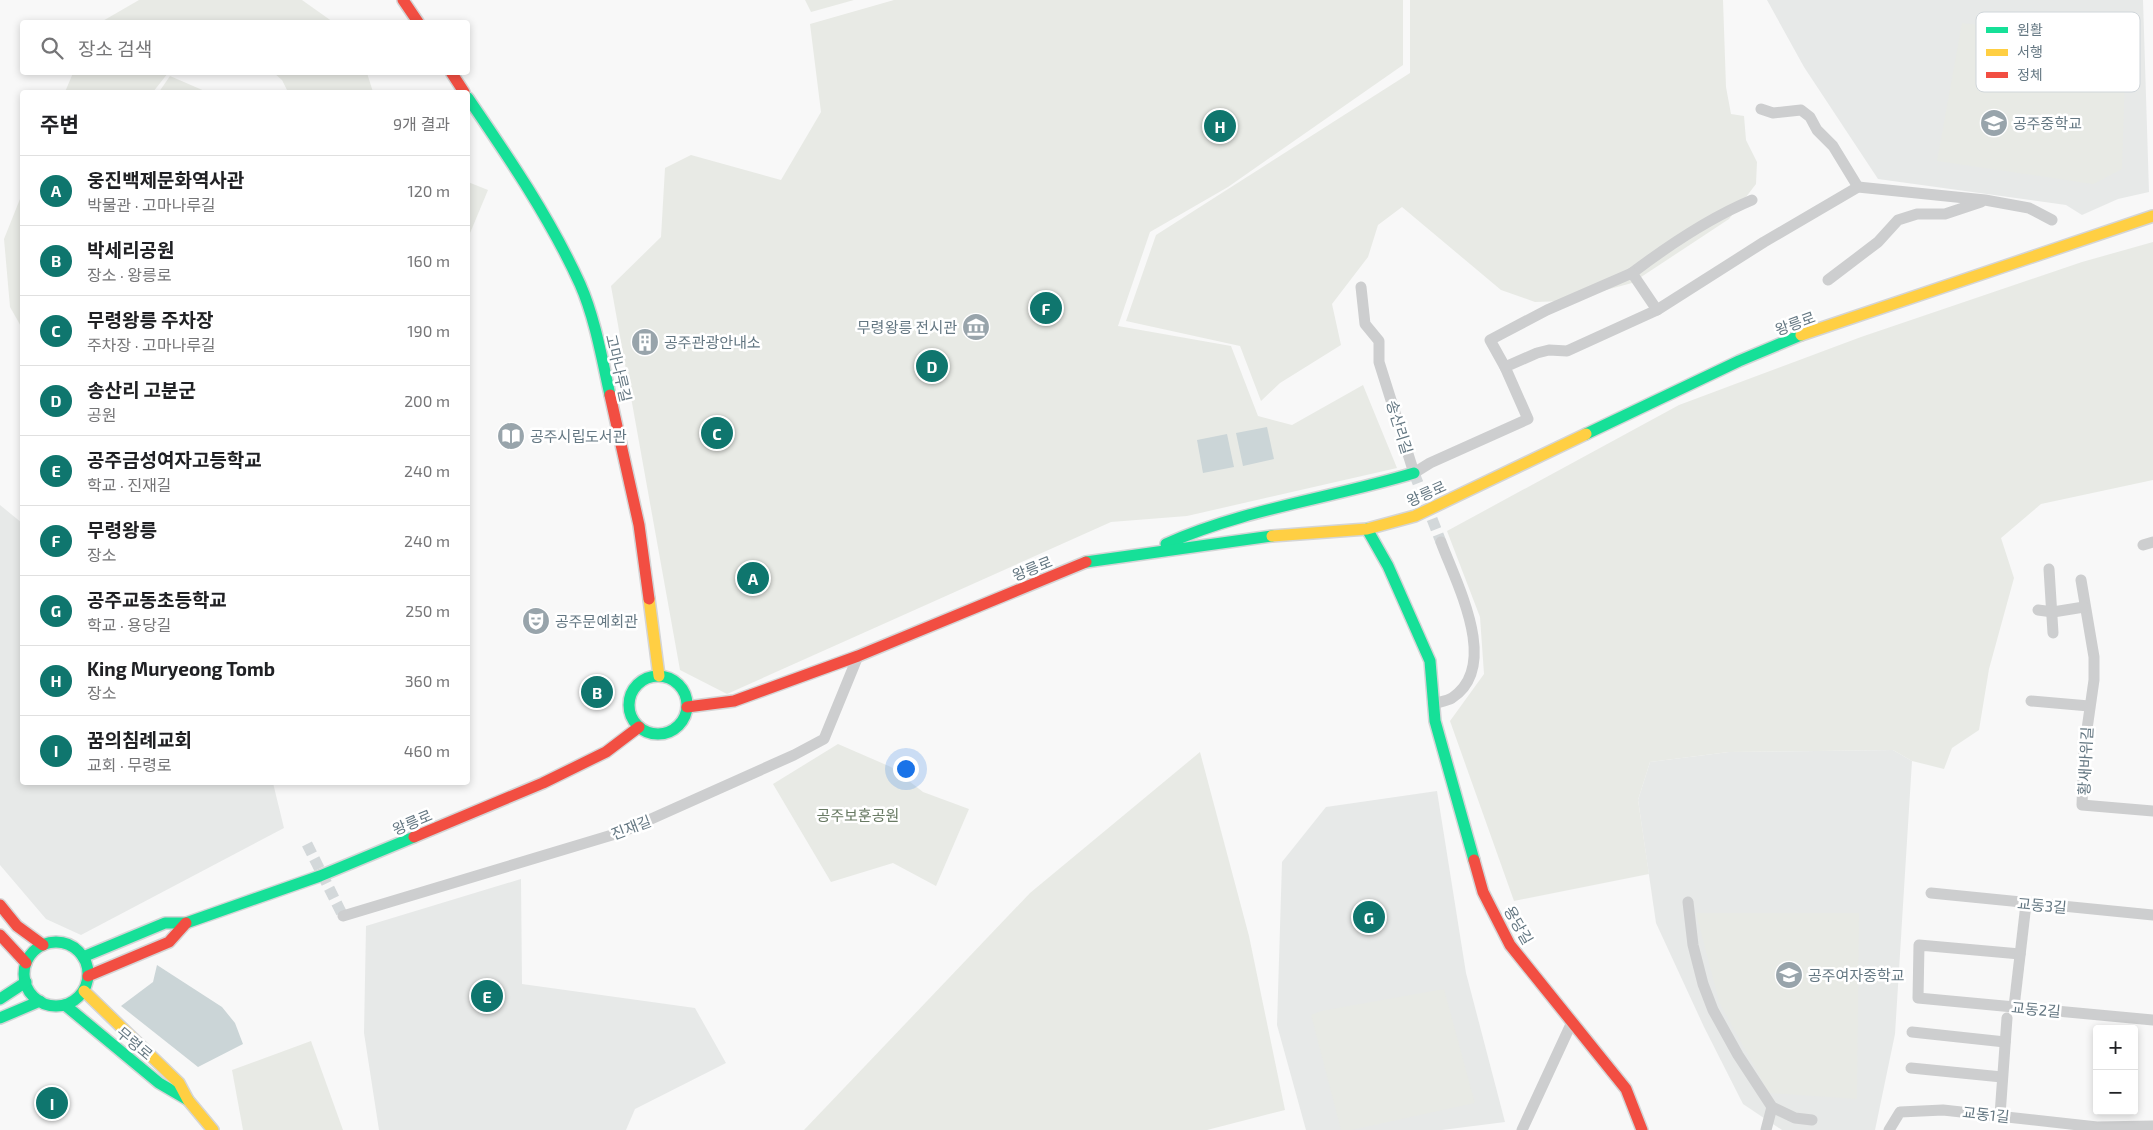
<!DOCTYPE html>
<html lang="ko">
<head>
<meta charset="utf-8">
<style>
  :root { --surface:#fff; --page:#f6f6f6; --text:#202124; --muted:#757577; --line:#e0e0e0; --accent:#0f766e }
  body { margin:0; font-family:"Exo 2","Noto Sans KR",sans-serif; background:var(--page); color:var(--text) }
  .controls { position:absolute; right:15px; bottom:15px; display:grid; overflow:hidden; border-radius:5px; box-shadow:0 2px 8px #0003 }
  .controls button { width:45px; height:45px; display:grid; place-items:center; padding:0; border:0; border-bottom:1px solid var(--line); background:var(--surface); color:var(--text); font:25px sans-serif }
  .you { position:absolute; left:905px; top:768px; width:18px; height:18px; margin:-12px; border:4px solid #fff; border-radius:50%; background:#1a73e8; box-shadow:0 0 0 8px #1a73e833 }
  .badge { display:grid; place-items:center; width:32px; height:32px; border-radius:50%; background:var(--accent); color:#fff; font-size:16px; font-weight:700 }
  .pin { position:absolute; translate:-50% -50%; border:2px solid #fff; box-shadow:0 1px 5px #0006 }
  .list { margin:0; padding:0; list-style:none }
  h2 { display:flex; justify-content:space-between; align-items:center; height:65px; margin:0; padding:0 20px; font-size:21px }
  h2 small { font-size:16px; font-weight:400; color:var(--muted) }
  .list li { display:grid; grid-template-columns:32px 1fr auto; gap:15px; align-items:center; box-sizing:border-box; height:70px; padding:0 20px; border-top:1px solid var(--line) }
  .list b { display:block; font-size:19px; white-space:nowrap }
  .list p { margin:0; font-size:16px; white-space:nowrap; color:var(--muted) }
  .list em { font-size:16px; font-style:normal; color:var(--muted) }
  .icon { flex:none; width:28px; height:28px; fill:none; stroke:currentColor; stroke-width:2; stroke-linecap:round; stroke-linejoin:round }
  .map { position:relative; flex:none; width:2153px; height:1130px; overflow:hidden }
  .search { position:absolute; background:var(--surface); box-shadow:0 2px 8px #0003; left:20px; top:20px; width:450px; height:55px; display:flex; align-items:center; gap:12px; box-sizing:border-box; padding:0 18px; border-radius:5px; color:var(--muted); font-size:19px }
  .panel { position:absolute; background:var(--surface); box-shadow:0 2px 8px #0003; left:20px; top:90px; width:450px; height:695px; border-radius:5px }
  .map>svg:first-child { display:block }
  .built { fill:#e7e9e8 }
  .green { fill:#e8eae5 }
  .water { fill:#cbd5d7 }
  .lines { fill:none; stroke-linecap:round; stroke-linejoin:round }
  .street-tunnel { stroke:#d3d8da; stroke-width:11; stroke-dasharray:11 5.5; stroke-linecap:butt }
  .fast-casing { stroke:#d4d5d6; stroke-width:14 }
  .slow-casing { stroke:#d4d5d6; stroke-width:14 }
  .jam-casing { stroke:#d4d5d6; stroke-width:14 }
  .street { stroke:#cdcecf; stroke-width:11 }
  .fast { stroke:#16e098; stroke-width:11 }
  .slow { stroke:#ffcf43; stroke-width:11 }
  .jam { stroke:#f24e42; stroke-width:11 }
  .labels { text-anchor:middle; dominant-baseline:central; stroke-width:5; stroke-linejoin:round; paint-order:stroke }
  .poi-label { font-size:15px; fill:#647782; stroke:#fff; text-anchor:start }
  .street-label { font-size:15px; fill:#647782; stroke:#fff }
  .park-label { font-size:15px; fill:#687a63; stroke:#fff }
  .key { fill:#fff; stroke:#d0d6da; stroke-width:1 }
  .key-label { font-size:14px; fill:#647782 }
</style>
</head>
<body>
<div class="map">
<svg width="2153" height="1130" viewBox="0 0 2153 1130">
  <rect width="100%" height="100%" fill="#f8f8f8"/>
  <g class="built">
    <path d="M 1767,0 L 2143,0 L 2149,192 L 2118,199 L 2082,215 L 2066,205 L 1878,179 L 1804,67 Z"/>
    <path d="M 0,505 L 22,523 L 22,782 L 273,783 L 284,828 L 81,935 L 46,919 L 0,865 Z"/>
    <path d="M 1893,750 L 1912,761 L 1895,1034 L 1875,1130 L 1782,1130 L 1743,1104 L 1704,1027 L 1656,923 L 1638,800 L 1650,762 L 1729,752 Z"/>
    <path d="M 1437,791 L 1466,973 L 1505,1122 L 1442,1130 L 1306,1130 L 1277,1025 L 1282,862 L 1326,807 Z"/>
    <path d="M 521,879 L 522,984 L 695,1008 L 726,1063 L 635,1109 L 626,1130 L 379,1130 L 364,1033 L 366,926 Z"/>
  </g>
  <g class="green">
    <path d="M 139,0 L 302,0 L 333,22 L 101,22 Z"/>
    <path d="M 805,0 L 854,0 L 811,12 Z"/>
    <path d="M 894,0 L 1403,0 L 1403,65 L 1228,187 L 1150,232 L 1118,326 L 1231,346 L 1258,416 L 1292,425 L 1363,385 L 1397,468 L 1187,516 L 1111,522 L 727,694 L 680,670 L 611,286 L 661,237 L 665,168 L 691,155 L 781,180 L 821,112 L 810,24 Z"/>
    <path d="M 1410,0 L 1723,0 L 1726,87 L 1731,114 L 1744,116 L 1746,140 L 1757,162 L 1756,184 L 1729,219 L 1632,283 L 1565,301 L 1535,302 L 1501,290 L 1402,207 L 1378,225 L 1368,257 L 1332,304 L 1341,345 L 1280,383 L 1261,401 L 1240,346 L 1126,321 L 1156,235 L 1410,73 Z"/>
    <path d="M 1962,23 L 2126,44 L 2122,169 L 2093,184 L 1937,161 Z"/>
    <path d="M 73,73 L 73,72 L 168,73 L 153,92 L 65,92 Z"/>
    <path d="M 274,73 L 367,73 L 373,92 L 288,92 L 282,80 Z"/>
    <path d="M 170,76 L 207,92 L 159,92 Z"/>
    <path d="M 468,182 L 488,190 L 468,238 Z"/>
    <path d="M 22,194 L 22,328 L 10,307 L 4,239 Z"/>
    <path d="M 2153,242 L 2153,480 L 2041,504 L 2001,538 L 2014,578 L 1989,669 L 1979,730 L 1952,748 L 1944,769 L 1912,761 L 1893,750 L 1729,752 L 1650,762 L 1638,800 L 1649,874 L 1514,901 L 1450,721 L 1484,674 L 1480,617 L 1447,531 L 1679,405 L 1861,337 L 2082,262 Z"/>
    <path d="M 838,744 L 891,767 L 923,792 L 969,809 L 936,886 L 893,863 L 831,882 L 773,784 Z"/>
    <path d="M 1200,752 L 1249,936 L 1285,1110 L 1207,1130 L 804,1130 L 1030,893 Z"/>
    <path d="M 1696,913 L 1859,913 L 1857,1099 L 1769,1093 L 1719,1002 Z"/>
    <path d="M 1444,989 L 1475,1103 L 1351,1130 L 1341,1130 L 1311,1015 L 1321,1011 Z"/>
    <path d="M 311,1041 L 343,1130 L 243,1130 L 232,1070 Z"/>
  </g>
  <g class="water">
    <path d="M 1267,427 L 1274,459 L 1243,466 L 1236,433 Z"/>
    <path d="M 1227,434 L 1234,467 L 1203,473 L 1197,440 Z"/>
    <path d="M 157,965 L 222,1007 L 235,1023 L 243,1044 L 198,1067 L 121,1006 L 153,982 Z"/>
  </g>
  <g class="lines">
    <g class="street-tunnel">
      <path d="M 1414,473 L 1441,542"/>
      <path d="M 307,844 L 343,916"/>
    </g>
    <g class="fast-casing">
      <g id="fast">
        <path d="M 468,98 C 509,158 550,218 580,284 C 595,318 602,359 610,395"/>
        <path d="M 1586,434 L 1739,361 L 1801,335"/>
        <path d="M 1367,529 L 1388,566 L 1430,661 L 1435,721 L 1474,860"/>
        <path d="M 1166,544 C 1244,509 1332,498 1414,473"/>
        <path d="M 1086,562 L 1272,536"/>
        <circle cx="658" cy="705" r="29"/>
        <circle cx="56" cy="974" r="32"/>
        <path d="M 83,957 L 165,923 L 186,923 L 320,876 L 414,837"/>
        <path d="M 0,999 L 26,982"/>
        <path d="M 65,1005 L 159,1083 L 188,1100"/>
        <path d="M 0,1018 L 40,1001"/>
      </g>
    </g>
    <g class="slow-casing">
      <g id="slow">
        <path d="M 1801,335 L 2153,216"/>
        <path d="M 1272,536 L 1367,529 L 1415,516 L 1586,434"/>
        <path d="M 649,599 L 659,676"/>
        <path d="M 84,991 L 179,1083 L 188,1100 L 213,1130"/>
      </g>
    </g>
    <g class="jam-casing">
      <g id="jam">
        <path d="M 403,0 L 418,22"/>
        <path d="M 451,72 L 464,92"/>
        <path d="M 610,395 L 639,525 L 649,599"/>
        <path d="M 687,707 L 734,701 L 858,656 L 1086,562"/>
        <path d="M 414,837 L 543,783 L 606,752 L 639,727"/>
        <path d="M 1474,860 L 1483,892 L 1510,945 L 1626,1089 L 1642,1130"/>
        <path d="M 0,905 L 17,926 L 43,945"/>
        <path d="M 0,935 L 26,963"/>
        <path d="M 88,976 L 169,942 L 186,923"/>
      </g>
    </g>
    <g class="street">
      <path d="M 1761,109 L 1773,113 L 1801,110 L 1810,117 L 1817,130 L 1833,146 L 1858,187"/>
      <path d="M 1632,273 C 1669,245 1709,218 1752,200"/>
      <path d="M 1828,280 L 1878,242 L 1898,220 L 1917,214 L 1945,214 L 1981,202"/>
      <path d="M 1361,287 L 1365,324 L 1379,341 L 1379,362 L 1414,473 L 1430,463 L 1528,419 L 1505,367 L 1537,353 L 1549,350 L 1567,351 L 1657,310 L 1764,242 L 1858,187 L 1985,200 L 2029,208 L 2052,220"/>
      <path d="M 1505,367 L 1490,340 L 1547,310 L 1632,273 L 1657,310"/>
      <path d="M 2143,545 L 2153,542"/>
      <path d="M 2049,569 L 2053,633"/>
      <path d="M 2081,580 L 2094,657 L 2094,680 L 2084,750 L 2082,805 L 2153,811"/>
      <path d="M 2038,610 L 2053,612 L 2084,607"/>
      <path d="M 2031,701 L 2089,706"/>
      <path d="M 1433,704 C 1439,702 1447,701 1452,698 C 1501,666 1456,583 1441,542"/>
      <path d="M 1931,893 L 2153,915"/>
      <path d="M 1688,902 L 1693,945 L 1703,984 L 1713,1010 L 1738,1055 L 1772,1107 L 1795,1118 L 1812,1120"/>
      <path d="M 343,916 L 622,832 L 794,755 L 824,739 L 858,656"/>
      <path d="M 2020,954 L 1919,945 L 1918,998 L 2153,1020"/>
      <path d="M 2014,1007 L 2026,904"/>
      <path d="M 1912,1032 L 2005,1042"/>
      <path d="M 1911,1068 L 2002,1077"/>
      <path d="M 2000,1115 L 2007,1018"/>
      <path d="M 1522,1130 L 1572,1022"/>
      <path d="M 1766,1130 L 1772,1107"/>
      <path d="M 1889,1130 L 1900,1112 L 1943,1110 L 2097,1127 L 2153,1126"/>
    </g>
    <use href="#fast" class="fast"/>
    <use href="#slow" class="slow"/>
    <use href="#jam" class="jam"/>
  </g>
  <defs>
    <g id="school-disc" transform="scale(1.4375)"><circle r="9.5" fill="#98a4ab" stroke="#fff"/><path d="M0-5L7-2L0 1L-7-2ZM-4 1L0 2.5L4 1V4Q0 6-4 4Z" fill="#fff"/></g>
    <g id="museum-disc" transform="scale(1.4375)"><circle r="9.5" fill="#98a4ab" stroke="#fff"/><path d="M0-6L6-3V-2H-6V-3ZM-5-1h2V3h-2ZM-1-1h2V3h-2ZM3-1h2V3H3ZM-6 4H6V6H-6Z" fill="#fff"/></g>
    <g id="building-disc" transform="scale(1.4375)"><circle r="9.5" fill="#98a4ab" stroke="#fff"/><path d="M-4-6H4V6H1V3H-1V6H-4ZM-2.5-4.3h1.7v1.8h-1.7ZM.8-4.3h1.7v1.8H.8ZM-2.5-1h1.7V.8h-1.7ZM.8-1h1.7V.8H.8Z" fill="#fff"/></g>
    <g id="library-disc" transform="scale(1.4375)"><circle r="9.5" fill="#98a4ab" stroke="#fff"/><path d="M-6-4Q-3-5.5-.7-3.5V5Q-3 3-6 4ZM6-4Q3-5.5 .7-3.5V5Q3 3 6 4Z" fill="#fff"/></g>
    <g id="theatre-disc" transform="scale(1.4375)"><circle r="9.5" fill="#98a4ab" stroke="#fff"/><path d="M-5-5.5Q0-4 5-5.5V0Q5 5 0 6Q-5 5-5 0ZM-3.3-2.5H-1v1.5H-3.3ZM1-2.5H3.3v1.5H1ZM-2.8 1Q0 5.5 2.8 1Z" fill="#fff"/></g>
  </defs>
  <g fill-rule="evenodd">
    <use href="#school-disc" x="1994" y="123"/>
    <use href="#museum-disc" x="976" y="327"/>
    <use href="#building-disc" x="645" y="342"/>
    <use href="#library-disc" x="511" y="436"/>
    <use href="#theatre-disc" x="536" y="621"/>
    <use href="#school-disc" x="1789" y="975"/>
  </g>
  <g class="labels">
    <g class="poi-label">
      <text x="2013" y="123">공주중학교</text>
      <text x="957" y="327" text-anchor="end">무령왕릉 전시관</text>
      <text x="664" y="342">공주관광안내소</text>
      <text x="530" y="436">공주시립도서관</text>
      <text x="555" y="621">공주문예회관</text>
      <text x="1808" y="975">공주여자중학교</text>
    </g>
    <g class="street-label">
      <text transform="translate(1795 323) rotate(-20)">왕릉로</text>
      <text transform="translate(619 368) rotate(77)">고마나루길</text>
      <text transform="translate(1400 427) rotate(73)">송산리길</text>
      <text transform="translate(1426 493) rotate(-24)">왕릉로</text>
      <text transform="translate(1032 568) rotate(-22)">왕릉로</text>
      <text transform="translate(2085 761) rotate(-87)">황새바위길</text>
      <text transform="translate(412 822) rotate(-23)">왕릉로</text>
      <text transform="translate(631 827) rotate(-21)">진재길</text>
      <text transform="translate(2042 905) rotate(5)">교동3길</text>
      <text transform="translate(1519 925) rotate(60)">용당길</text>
      <text transform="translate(2036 1009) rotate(5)">교동2길</text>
      <text transform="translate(135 1043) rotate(40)">무령로</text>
      <text transform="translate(1986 1114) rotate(6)">교동1길</text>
    </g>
    <g class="park-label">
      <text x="858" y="815">공주보훈공원</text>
    </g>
  </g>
  <rect x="1976" y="12" width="164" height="80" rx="8" class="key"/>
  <rect x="1986" y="27" width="22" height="6" fill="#16e098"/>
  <rect x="1986" y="49" width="22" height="7" fill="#ffcf43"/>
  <rect x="1986" y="72" width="22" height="6" fill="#f24e42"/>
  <g class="key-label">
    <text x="2017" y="35">원활</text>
    <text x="2017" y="57">서행</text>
    <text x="2017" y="80">정체</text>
  </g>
</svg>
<div class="controls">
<button>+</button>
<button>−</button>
</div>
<div class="you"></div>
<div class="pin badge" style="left:753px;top:578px">A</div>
<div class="pin badge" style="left:597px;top:692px">B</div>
<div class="pin badge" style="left:717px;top:433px">C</div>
<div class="pin badge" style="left:932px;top:366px">D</div>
<div class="pin badge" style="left:487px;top:996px">E</div>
<div class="pin badge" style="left:1046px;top:308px">F</div>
<div class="pin badge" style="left:1369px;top:917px">G</div>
<div class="pin badge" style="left:1220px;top:126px">H</div>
<div class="pin badge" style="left:52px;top:1103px">I</div>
<div class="search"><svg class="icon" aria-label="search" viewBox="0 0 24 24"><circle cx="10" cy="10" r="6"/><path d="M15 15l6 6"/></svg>장소 검색</div>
<section class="panel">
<h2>주변<small>9개 결과</small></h2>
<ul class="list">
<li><span class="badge">A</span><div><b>웅진백제문화역사관</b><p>박물관 · 고마나루길</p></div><em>120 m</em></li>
<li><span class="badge">B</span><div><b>박세리공원</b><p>장소 · 왕릉로</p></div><em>160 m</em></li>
<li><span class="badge">C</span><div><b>무령왕릉 주차장</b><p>주차장 · 고마나루길</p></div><em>190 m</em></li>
<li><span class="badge">D</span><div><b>송산리 고분군</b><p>공원</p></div><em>200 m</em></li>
<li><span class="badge">E</span><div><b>공주금성여자고등학교</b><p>학교 · 진재길</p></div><em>240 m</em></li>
<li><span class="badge">F</span><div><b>무령왕릉</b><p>장소</p></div><em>240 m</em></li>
<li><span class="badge">G</span><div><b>공주교동초등학교</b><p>학교 · 용당길</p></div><em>250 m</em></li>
<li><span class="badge">H</span><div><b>King Muryeong Tomb</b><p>장소</p></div><em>360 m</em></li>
<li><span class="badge">I</span><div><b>꿈의침례교회</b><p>교회 · 무령로</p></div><em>460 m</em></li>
</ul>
</section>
</div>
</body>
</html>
